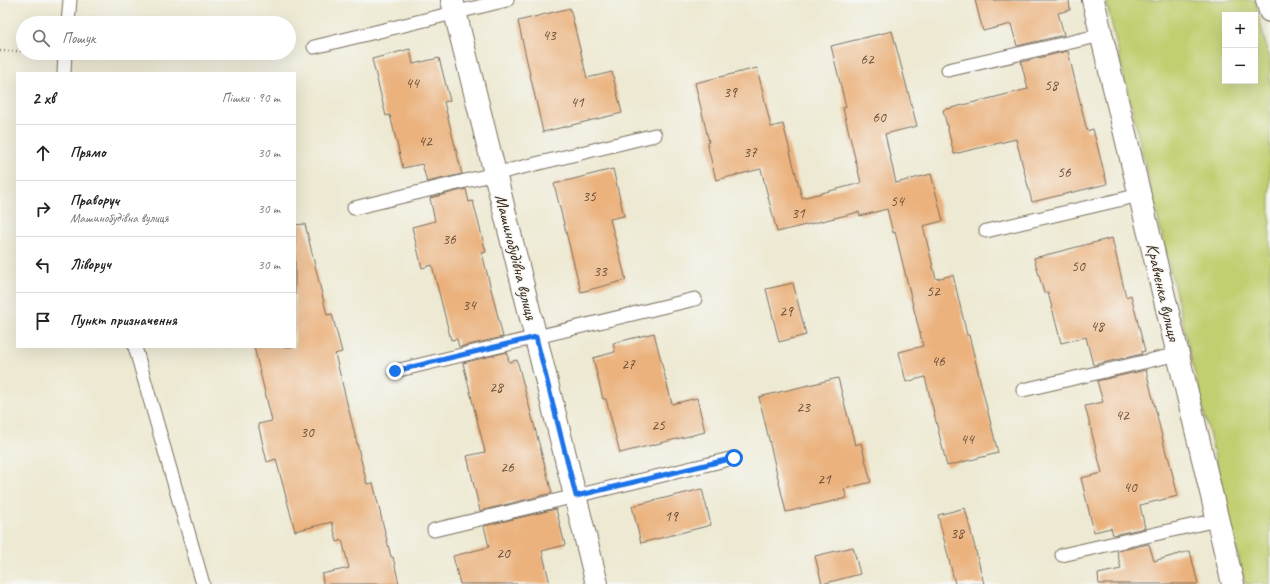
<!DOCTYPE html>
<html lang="uk">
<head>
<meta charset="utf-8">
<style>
  :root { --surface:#fff; --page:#f2f2f2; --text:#222; --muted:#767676; --line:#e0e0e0 }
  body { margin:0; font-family:Caveat,sans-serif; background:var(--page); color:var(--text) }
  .controls { position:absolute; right:12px; top:12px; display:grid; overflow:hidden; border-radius:0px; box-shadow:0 4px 16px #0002 }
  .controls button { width:36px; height:36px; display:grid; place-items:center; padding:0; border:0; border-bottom:1px solid var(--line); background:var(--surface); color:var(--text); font:20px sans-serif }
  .stop { position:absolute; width:12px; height:12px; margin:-9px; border:3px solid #1a73e8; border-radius:50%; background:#fff }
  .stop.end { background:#1a73e8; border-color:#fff; box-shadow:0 1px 4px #0008 }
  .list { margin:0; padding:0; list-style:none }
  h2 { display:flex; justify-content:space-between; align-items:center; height:52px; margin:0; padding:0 16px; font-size:17px }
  h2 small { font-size:13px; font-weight:400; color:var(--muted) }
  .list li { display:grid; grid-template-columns:26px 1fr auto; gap:12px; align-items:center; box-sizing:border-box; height:56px; padding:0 16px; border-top:1px solid var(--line) }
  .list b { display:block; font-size:15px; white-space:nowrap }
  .list p { margin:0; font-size:13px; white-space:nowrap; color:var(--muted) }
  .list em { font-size:13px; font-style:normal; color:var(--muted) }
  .icon { flex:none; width:22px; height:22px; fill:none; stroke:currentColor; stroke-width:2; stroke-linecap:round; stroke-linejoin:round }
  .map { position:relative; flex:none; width:1270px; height:584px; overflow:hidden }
  .search { position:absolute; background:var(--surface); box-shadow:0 4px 16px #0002; left:16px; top:16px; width:280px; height:44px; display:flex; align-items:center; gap:10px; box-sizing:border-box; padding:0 14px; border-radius:22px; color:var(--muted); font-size:15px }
  .panel { position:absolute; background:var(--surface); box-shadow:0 4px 16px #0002; left:16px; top:72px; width:280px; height:276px; border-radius:0px }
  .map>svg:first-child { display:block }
  .green { fill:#c2cf71; stroke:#7e7c48; fill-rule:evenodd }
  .building { fill:#ebb27e }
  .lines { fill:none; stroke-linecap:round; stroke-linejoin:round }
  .lane-casing { stroke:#796d5d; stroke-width:15 }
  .street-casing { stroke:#796d5d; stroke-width:24 }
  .path { stroke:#796d5d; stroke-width:2.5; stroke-dasharray:1 3; stroke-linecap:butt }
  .lane { stroke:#fff; stroke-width:13 }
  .street { stroke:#fff; stroke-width:22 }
  .route { stroke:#1a73e8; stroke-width:5 }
  .labels { text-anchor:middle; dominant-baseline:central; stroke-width:3; stroke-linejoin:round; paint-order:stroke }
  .number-label { font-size:15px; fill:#674c36 }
  .street-label { font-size:17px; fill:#3b2a1e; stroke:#f6f6f2 }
</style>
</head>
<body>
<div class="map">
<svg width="1270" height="584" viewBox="0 0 1270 584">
  <rect width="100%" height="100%" fill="#f6f6f2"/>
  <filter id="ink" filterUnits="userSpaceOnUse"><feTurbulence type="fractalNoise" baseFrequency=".025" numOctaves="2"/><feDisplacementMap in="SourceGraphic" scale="8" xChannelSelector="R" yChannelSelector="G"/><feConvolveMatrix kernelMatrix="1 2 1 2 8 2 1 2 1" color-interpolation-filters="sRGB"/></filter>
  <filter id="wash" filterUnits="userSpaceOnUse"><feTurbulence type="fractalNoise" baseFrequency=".012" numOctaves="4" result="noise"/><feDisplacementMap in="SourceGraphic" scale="16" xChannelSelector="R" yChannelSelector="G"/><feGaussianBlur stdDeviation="0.9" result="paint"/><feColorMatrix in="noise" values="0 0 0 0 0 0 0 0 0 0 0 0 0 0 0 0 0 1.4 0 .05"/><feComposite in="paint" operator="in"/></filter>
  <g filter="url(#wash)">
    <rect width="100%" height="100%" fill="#ede9d2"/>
    <path class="green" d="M 1106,0 L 1255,0 L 1270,63 L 1270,584 L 1245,584 ZM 1225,15 L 1255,15 L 1255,81 L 1225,81 Z"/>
    <g id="blocks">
      <g class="building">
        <path d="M 975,0 L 1069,0 L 1070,10 L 1058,13 L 1064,35 L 1017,46 L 1011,24 L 983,31 Z"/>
        <path d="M 570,8 L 587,78 L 612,72 L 622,113 L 543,132 L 518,21 Z"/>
        <path d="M 892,31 L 917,126 L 885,134 L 896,183 L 931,174 L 943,221 L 923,226 L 936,279 L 953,275 L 967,335 L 969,335 L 998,453 L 947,466 L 925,377 L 906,382 L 899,352 L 923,346 L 895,232 L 893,233 L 887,209 L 860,216 L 859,212 L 777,232 L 761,169 L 716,180 L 707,143 L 709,142 L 695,83 L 757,68 L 771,127 L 783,124 L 802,198 L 861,183 L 843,108 L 846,107 L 831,46 Z"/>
        <path d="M 410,49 L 413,64 L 439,58 L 450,101 L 444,102 L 462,174 L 427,182 L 422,164 L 403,168 L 390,115 L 386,116 L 372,59 Z"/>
        <path d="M 1068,51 L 1087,131 L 1093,129 L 1107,184 L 1032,202 L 1016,139 L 954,154 L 943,110 L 1028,89 L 1021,62 Z"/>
        <path d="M 613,169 L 624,216 L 610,219 L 626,280 L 581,292 L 554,184 Z"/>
        <path d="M 466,189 L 469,202 L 473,201 L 486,252 L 482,253 L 503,337 L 459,347 L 457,339 L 451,340 L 432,265 L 422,268 L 412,227 L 435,221 L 430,198 Z"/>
        <path d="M 305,224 L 327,315 L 332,314 L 342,352 L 335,354 L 367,484 L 373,483 L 391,557 L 393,557 L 399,584 L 323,584 L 322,574 L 349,568 L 342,540 L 337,542 L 332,522 L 295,531 L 276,459 L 267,462 L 258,424 L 272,421 L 254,347 L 295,347 L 295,225 Z"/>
        <path d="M 1112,238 L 1126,297 L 1131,295 L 1145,351 L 1141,352 L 1142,354 L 1093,365 L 1086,337 L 1061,343 L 1048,292 L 1044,293 L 1034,258 Z"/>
        <path d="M 793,283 L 806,335 L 779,342 L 766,289 Z"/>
        <path d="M 654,333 L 672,404 L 697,398 L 705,432 L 620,453 L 606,399 L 603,399 L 593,358 L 615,352 L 613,343 Z"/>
        <path d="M 507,352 L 509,362 L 517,360 L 552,493 L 480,511 L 467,456 L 485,452 L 463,363 Z"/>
        <path d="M 1146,370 L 1167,457 L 1168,456 L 1178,496 L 1140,505 L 1145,528 L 1113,535 L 1111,528 L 1094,532 L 1081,478 L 1102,473 L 1085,406 L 1103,402 L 1097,381 Z"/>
        <path d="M 838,378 L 855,445 L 861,443 L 871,482 L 844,489 L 847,498 L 786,512 L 759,397 Z"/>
        <path d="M 702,489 L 711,525 L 641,543 L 632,506 Z"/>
        <path d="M 965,508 L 984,584 L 955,584 L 938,515 Z"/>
        <path d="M 556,509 L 565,545 L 542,551 L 550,584 L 460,584 L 453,556 L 489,547 L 484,526 Z"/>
        <path d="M 1149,544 L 1154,561 L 1190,551 L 1198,584 L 1099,584 L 1098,574 L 1121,569 L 1117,551 Z"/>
        <path d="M 853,547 L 860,574 L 822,584 L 815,556 Z"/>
      </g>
    </g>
  </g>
  <g filter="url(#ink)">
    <use href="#blocks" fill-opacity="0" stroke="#796d5d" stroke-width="1"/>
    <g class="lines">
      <g class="lane-casing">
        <g id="lane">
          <path d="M 68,23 L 70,0"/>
          <path d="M 314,47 L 507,0"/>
          <path d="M 948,70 L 1102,35"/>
          <path d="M 64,73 L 65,53"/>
          <path d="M 354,208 L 655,135"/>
          <path d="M 986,231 L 1140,195"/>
          <path d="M 135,347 L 203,584"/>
          <path d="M 395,371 L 695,299"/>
          <path d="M 1023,390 L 1178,354"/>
          <path d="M 434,530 L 734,458"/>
          <path d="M 1062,555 L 1217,520"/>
        </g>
      </g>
      <g class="street-casing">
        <g id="street">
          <path d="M 452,0 L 597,584"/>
          <path d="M 1093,0 L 1233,584"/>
          <path d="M 1267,0 L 1270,11"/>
        </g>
      </g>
      <path class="path" d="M 0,51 L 23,51"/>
      <use href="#lane" class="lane"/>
      <use href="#street" class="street"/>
    </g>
  </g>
  <g class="lines" filter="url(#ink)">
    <path class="route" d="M 395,371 L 536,337 L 576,496 L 734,458"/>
  </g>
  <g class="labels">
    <g class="number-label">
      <text x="549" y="35">43</text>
      <text x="867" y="59">62</text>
      <text x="412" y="83">44</text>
      <text x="1051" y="85">58</text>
      <text x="730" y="92">39</text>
      <text x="577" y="102">41</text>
      <text x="879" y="117">60</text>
      <text x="425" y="141">42</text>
      <text x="750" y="152">37</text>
      <text x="1064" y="172">56</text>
      <text x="589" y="196">35</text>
      <text x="897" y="201">54</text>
      <text x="798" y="213">31</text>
      <text x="449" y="239">36</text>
      <text x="1078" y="266">50</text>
      <text x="600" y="271">33</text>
      <text x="933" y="291">52</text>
      <text x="469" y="305">34</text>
      <text x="786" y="311">29</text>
      <text x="1097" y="326">48</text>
      <text x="938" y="361">46</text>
      <text x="628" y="364">27</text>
      <text x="496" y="387">28</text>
      <text x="803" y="407">23</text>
      <text x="1122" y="415">42</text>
      <text x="658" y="425">25</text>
      <text x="307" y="432">30</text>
      <text x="967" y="439">44</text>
      <text x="507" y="467">26</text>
      <text x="824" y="479">21</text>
      <text x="1130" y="487">40</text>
      <text x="671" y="516">19</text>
      <text x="957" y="533">38</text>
      <text x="503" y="553">20</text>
    </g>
    <g class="street-label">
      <text transform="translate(516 257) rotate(76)">Машинобудівна вулиця</text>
      <text transform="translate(1163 292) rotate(77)">Кравченка вулиця</text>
    </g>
  </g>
</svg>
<div class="controls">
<button>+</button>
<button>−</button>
</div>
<div class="stop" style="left:734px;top:458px"></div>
<div class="stop end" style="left:395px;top:371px"></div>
<div class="search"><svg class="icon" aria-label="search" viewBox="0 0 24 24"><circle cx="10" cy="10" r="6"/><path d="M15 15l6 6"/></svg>Пошук</div>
<section class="panel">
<h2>2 хв<small>Пішки · 90 m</small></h2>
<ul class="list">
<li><svg class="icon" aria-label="ahead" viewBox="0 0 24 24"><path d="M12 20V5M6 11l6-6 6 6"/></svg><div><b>Прямо</b></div><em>30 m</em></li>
<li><svg class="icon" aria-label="right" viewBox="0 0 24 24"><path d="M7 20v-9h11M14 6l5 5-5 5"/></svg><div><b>Праворуч</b><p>Машинобудівна вулиця</p></div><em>30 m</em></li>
<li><svg class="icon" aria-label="left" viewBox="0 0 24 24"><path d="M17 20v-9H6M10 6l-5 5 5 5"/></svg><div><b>Ліворуч</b></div><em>30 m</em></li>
<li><svg class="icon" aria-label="arrive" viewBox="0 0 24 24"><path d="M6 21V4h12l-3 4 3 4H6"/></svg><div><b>Пункт призначення</b></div></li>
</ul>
</section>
</div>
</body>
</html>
